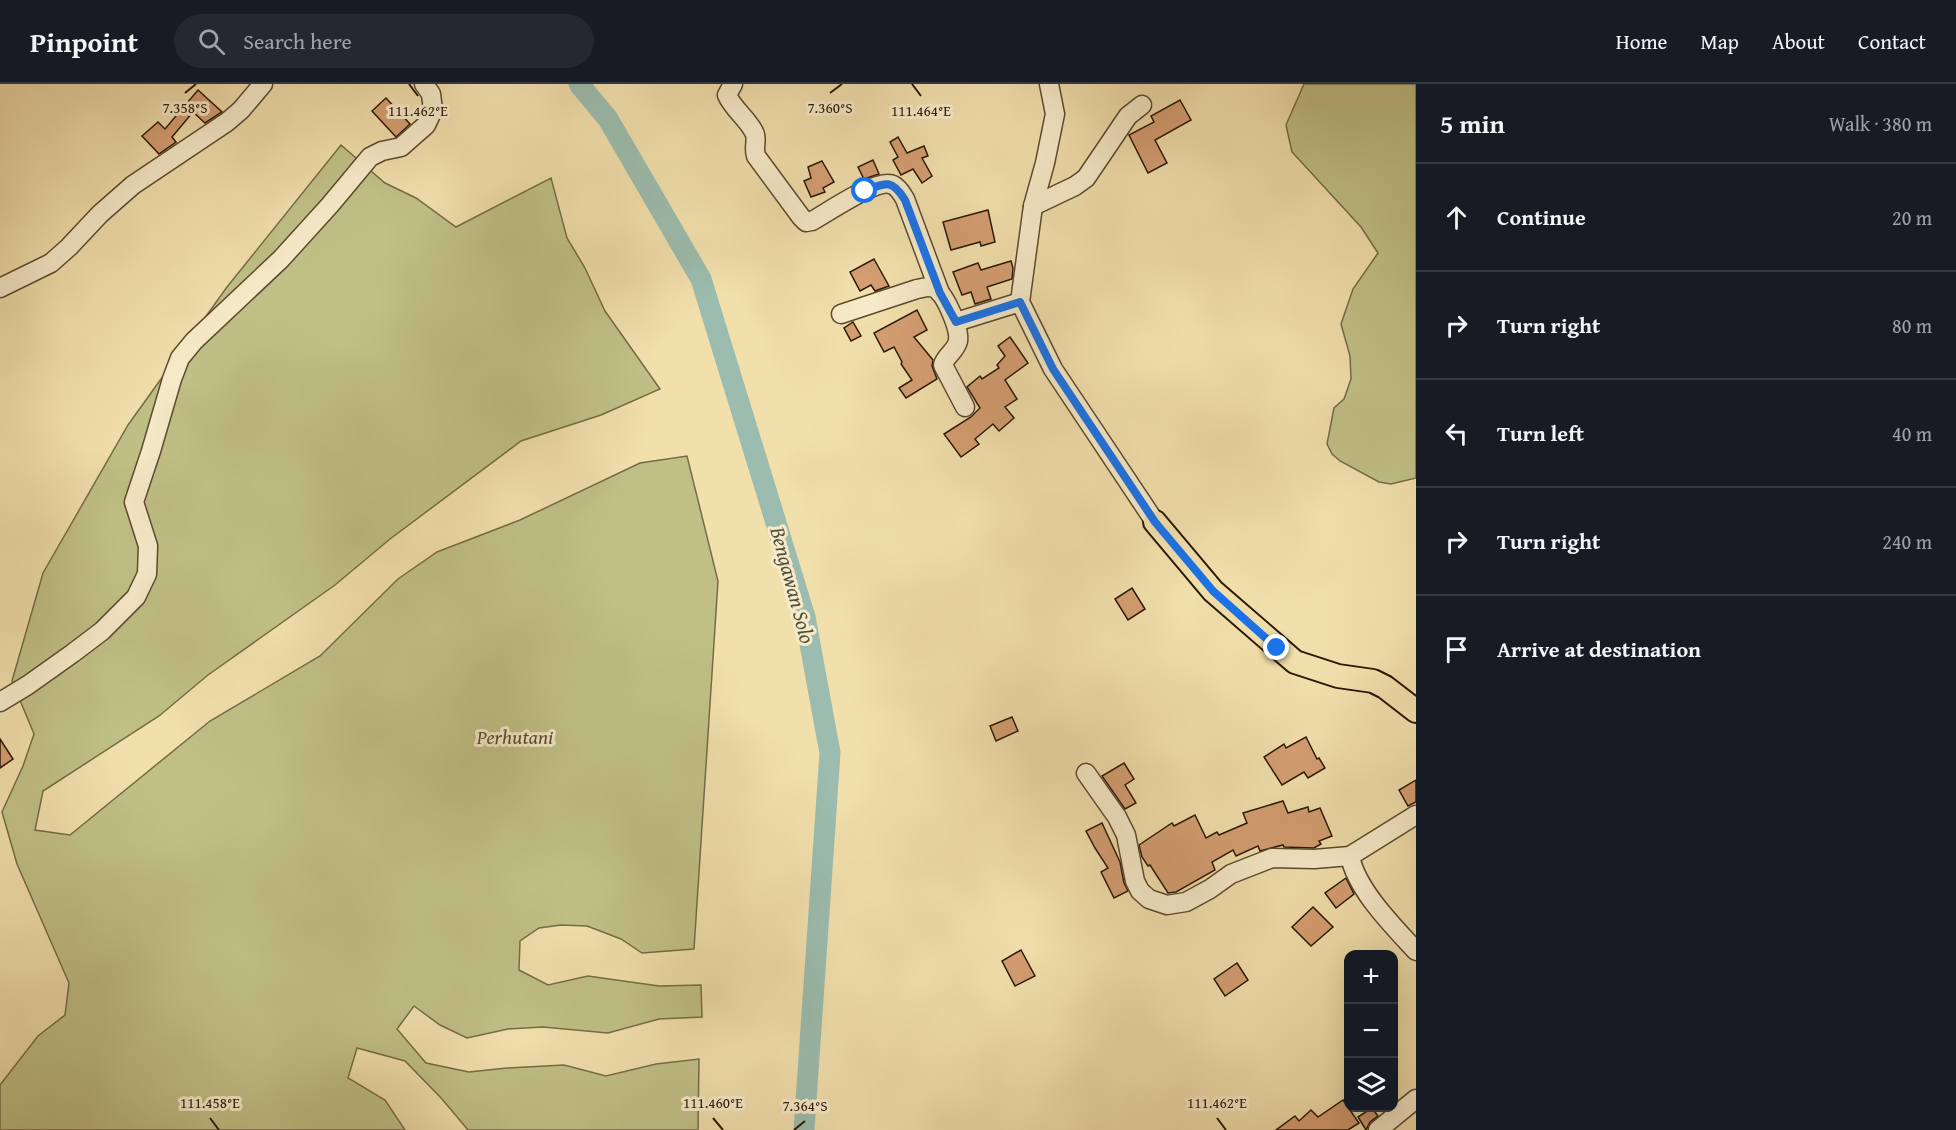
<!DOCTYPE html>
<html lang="en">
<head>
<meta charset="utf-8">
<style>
  :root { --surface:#171b24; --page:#242831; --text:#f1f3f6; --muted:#9ea1a6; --line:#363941 }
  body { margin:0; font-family:"Gentium Book Plus",serif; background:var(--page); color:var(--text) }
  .controls { position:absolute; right:18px; bottom:18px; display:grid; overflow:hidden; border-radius:12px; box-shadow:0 6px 24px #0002 }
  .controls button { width:54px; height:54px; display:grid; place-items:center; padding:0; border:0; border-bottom:2px solid var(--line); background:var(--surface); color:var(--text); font:30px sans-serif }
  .stop { position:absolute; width:18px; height:18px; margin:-14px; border:4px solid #1a73e8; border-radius:50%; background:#fff }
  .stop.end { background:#1a73e8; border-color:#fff; box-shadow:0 2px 6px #0008 }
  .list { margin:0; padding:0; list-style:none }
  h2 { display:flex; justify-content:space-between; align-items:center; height:78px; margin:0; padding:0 24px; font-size:26px }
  h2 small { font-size:20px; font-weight:400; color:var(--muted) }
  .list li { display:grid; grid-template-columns:39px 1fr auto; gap:18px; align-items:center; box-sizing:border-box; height:108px; padding:0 24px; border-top:2px solid var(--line) }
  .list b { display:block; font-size:22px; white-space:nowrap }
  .list em { font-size:20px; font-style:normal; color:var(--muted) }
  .icon { flex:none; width:33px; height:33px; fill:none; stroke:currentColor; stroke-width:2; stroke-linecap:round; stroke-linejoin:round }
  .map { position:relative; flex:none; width:1416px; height:1046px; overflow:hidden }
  header { display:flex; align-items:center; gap:36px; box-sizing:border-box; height:84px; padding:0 30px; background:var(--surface); border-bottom:2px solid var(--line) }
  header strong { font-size:28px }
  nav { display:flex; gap:33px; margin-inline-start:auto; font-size:21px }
  .search { width:420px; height:54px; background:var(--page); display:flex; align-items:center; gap:15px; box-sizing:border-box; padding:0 21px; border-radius:33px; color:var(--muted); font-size:22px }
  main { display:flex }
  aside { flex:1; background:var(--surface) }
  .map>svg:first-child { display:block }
  .green { fill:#c0c086; stroke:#756c46; stroke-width:1.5 }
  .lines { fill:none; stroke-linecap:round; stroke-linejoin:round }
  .river { stroke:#9bbcae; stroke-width:21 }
  .building { fill:#d49e72; stroke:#2a1805; stroke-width:1.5 }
  .minor-casing { stroke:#5c4a2f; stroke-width:21 }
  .major-casing { stroke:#2a1805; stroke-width:26 }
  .minor { stroke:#f6eac9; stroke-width:18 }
  .major { stroke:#f1dfac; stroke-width:22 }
  .route { stroke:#1a73e8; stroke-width:8 }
  .ticks { fill:none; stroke:#2a1805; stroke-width:2 }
  .labels { text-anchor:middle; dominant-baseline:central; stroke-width:6; stroke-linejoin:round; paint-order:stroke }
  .park-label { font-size:20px; font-style:italic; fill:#574a2c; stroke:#f6eac9 }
  .water-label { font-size:21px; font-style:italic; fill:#525140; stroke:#f6eac9 }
  .ticks-label { font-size:15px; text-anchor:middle; fill:#2a1805; stroke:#f6eac9; stroke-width:6; stroke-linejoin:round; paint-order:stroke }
</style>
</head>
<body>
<header>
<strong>Pinpoint</strong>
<div class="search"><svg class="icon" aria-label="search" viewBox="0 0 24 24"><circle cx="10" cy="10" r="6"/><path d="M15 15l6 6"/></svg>Search here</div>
<nav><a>Home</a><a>Map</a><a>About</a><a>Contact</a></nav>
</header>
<main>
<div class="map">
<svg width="1416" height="1046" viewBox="0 0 1416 1046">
  <rect width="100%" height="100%" fill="#f1dfac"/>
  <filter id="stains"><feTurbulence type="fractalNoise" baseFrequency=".00333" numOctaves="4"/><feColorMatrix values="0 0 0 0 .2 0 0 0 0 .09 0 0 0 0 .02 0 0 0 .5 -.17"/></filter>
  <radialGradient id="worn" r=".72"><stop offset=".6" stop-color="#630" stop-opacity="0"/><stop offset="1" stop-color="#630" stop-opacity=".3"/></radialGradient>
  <g class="green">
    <path d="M 1304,0 L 1416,0 L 1416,394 L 1391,400 L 1379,398 L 1340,377 L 1332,370 L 1327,360 L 1334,324 L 1344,315 L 1351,295 L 1350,272 L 1341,240 L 1353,205 L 1378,169 L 1361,143 L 1292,68 L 1286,41 Z"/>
    <path d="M 341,61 L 385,99 L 416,114 L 456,143 L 551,94 L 567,154 L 585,184 L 605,227 L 660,305 L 601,331 L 521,357 L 390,455 L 335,501 L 208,591 L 159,632 L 43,707 L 35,746 L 70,751 L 210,637 L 320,572 L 398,495 L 437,468 L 520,436 L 640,379 L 687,372 L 718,497 L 694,865 L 642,869 L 621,855 L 587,842 L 561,841 L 539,844 L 520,857 L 519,886 L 548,901 L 588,892 L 659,902 L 701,901 L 702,933 L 659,935 L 608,949 L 543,943 L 508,945 L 467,954 L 440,941 L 414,922 L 397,945 L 426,979 L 469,988 L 507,984 L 564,981 L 606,992 L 656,980 L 699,975 L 698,1046 L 468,1046 L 442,1015 L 405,977 L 357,964 L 348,994 L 385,1016 L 405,1046 L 0,1046 L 0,1001 L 38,952 L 65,931 L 69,899 L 17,780 L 2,728 L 23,682 L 34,650 L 12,597 L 43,489 L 128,341 L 227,203 Z"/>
  </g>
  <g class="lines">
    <path class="river" d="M 579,0 L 608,35 L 701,195 L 805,533 L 830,669 L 804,1046"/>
  </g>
  <g class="building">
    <path d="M 198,6 L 222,28 L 205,39 L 193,28 L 172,53 L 176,58 L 159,70 L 142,52 L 158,38 L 165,45 Z"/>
    <path d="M 386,14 L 410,40 L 396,53 L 372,27 Z"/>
    <path d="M 1180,16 L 1191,36 L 1155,56 L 1167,79 L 1148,89 L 1129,51 L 1154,38 L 1151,32 Z"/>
    <path d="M 898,53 L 907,69 L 924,62 L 928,72 L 922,74 L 932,92 L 922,99 L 913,85 L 901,91 L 893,76 L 898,73 L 890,58 Z"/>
    <path d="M 873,76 L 879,90 L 864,95 L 858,83 Z"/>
    <path d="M 822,77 L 834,98 L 823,104 L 825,108 L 811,113 L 804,97 L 811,94 L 808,83 Z"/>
    <path d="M 988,126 L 995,158 L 981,162 L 980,158 L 951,166 L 943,138 Z"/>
    <path d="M 874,175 L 889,202 L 875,207 L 871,201 L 860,207 L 850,188 Z"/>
    <path d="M 1011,177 L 1013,184 L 1012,195 L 987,203 L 991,215 L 975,220 L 971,208 L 962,211 L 953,188 L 978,179 L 981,186 Z"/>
    <path d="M 917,226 L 927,246 L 914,253 L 933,276 L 932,282 L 937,295 L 906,314 L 899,304 L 912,296 L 901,280 L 902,278 L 894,263 L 884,268 L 874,249 Z"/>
    <path d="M 853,238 L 861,252 L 851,257 L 844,244 Z"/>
    <path d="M 1010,253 L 1028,279 L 1005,296 L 1017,315 L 1005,323 L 1014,334 L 999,347 L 993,340 L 975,355 L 979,360 L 961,373 L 944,350 L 971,333 L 980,324 L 967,303 L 980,292 L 982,295 L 999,284 L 997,281 L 1005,272 L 998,262 Z"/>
    <path d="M 1132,504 L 1145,525 L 1128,536 L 1115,515 Z"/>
    <path d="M 1012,633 L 1018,647 L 996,657 L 990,642 Z"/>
    <path d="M 1306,653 L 1317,675 L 1319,674 L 1325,684 L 1308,694 L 1304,688 L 1282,701 L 1264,673 L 1284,660 L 1286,664 Z"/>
    <path d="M 0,655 L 13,675 L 0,684 Z"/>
    <path d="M 1124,679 L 1134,695 L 1125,701 L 1136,719 L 1125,725 L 1102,692 Z"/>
    <path d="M 1416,696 L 1416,718 L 1408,722 L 1399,706 Z"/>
    <path d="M 1283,717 L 1288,729 L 1308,723 L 1309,728 L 1320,724 L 1332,752 L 1319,757 L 1321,760 L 1314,764 L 1284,763 L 1283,761 L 1260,767 L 1258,762 L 1236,772 L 1233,766 L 1212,778 L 1215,786 L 1176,808 L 1168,809 L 1150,781 L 1148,782 L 1142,773 L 1139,761 L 1172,739 L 1174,742 L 1195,731 L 1206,754 L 1217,748 L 1219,751 L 1247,739 L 1243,729 Z"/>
    <path d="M 1102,739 L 1120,778 L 1124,799 L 1128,807 L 1114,814 L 1101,788 L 1108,784 L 1095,764 L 1086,747 Z"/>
    <path d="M 1346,794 L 1354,810 L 1336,824 L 1325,809 Z"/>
    <path d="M 1313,823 L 1333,843 L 1311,862 L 1292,843 Z"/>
    <path d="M 1021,866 L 1035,892 L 1015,902 L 1002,877 Z"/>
    <path d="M 1237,879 L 1248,896 L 1225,912 L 1214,895 Z"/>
    <path d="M 1343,1016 L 1359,1039 L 1348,1046 L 1276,1046 L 1295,1032 L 1299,1037 L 1311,1026 L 1318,1033 Z"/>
    <path d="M 1372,1024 L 1378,1032 L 1370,1038 L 1366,1046 L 1358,1033 Z"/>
  </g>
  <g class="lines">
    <g class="minor-casing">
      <g id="minor">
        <path d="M 733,0 L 727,11 C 733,25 747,34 754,48 C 758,55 753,63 756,72 L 801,133 L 806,138 L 812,137 C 827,129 878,93 893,101 C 899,104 902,110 905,115 L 940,209"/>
        <path d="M 1049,0 L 1055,30 L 1045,79 L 1033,122 L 1020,218 L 1053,285 L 1155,438"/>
        <path d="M 1033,122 L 1075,102 L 1086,94 L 1128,32 L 1142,21"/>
        <path d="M 0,204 L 51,179 L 69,163 L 100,130 L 133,101 L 227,38 L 241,26 L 263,0"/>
        <path d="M 841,230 L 917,205 C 923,204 930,201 936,205 C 946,212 960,245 958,257 C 956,267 945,272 943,281 L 965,323"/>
        <path d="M 956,238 L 1020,218"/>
        <path d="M 0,618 L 28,601 L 73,569 L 102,547 L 136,513 L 147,490 L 148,462 L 134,418 L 151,367 L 172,295 L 180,274 L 194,257 L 281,175 L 330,121 L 370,73 L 382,67 L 401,63 L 426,41 L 433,26 L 431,10 L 424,0"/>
        <path d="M 1086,689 L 1117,733 L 1126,751 L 1135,797 L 1140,807 L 1149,815 L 1167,821 L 1186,818 L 1210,805 L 1231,790 L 1272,774 L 1314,775 L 1350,772 L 1416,731"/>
        <path d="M 1350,772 C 1356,805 1393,842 1416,867"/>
        <path d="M 1378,1046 L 1416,1015"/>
      </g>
    </g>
    <g class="major-casing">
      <path id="major" d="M 1155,438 L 1213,507 L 1295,578 L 1338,592 L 1373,597 L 1385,603 L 1416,627"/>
    </g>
    <use href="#minor" class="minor"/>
    <use href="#major" class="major"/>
  </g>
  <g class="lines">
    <path class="route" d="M 865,107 C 886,98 892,95 905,116 L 940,209 L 956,238 L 1020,218 L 1053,285 L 1155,438 L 1213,507 L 1277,564"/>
  </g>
  <path class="ticks" d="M 409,0 L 418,12M 912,0 L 921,12M 185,9 L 196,0M 830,9 L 842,0M 210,1034 L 219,1046M 713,1034 L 723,1046M 1217,1034 L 1226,1046M 794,1046 L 805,1037"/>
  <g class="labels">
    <g class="park-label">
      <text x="515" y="652">Perhutani</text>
    </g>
    <g class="water-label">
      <text transform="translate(793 501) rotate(75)">Bengawan Solo</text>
    </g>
  </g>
  <g class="ticks-label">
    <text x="185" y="29">7.358°S</text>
    <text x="830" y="29">7.360°S</text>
    <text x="418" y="32">111.462°E</text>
    <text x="921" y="32">111.464°E</text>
    <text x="210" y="1024">111.458°E</text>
    <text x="713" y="1024">111.460°E</text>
    <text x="1217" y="1024">111.462°E</text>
    <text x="805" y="1027">7.364°S</text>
  </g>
  <rect width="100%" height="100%" filter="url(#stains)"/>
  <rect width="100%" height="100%" fill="url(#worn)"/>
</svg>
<div class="controls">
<button>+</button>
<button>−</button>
<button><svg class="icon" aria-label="layers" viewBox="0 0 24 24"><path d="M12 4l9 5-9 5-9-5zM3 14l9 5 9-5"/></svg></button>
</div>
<div class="stop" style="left:865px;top:107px"></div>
<div class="stop end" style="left:1277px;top:564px"></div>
</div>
<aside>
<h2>5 min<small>Walk · 380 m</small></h2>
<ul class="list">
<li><svg class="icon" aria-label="ahead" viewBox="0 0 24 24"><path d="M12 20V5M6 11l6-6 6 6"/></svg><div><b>Continue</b></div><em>20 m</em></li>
<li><svg class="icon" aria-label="right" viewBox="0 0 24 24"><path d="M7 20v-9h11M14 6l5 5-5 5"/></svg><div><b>Turn right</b></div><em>80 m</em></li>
<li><svg class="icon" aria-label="left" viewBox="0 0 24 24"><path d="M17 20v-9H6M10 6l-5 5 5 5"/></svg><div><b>Turn left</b></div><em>40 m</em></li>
<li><svg class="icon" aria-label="right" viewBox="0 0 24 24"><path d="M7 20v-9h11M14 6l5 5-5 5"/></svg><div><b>Turn right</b></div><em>240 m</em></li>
<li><svg class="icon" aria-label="arrive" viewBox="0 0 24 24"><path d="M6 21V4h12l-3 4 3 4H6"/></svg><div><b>Arrive at destination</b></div></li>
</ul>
</aside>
</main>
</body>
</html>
